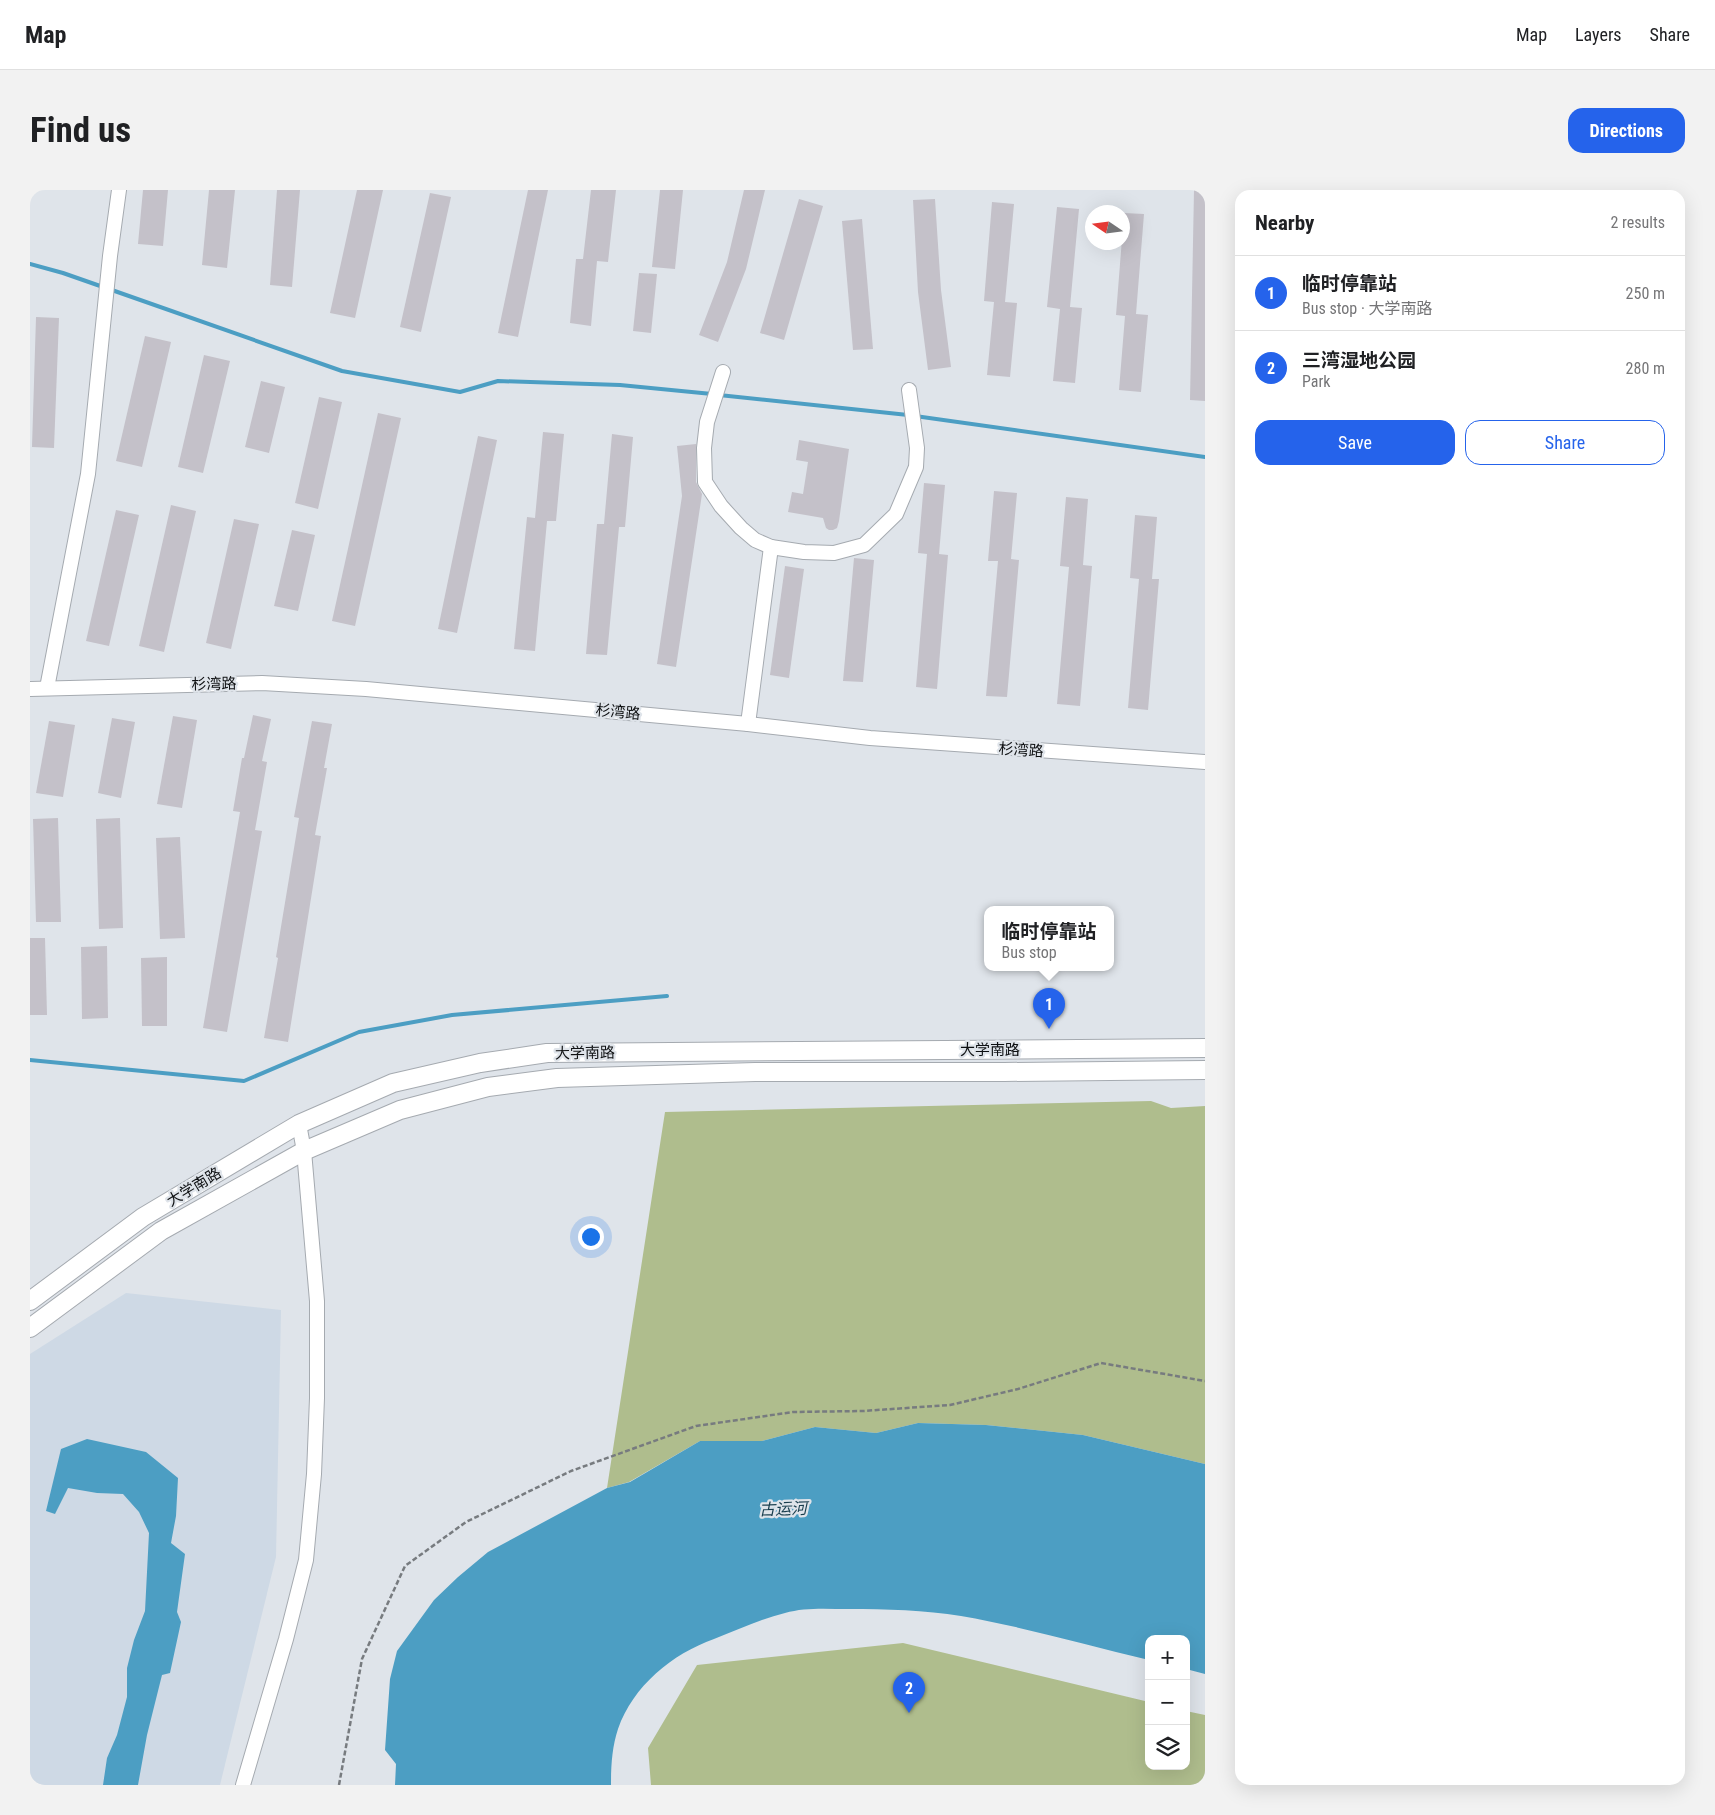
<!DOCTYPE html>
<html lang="en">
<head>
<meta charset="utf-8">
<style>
  :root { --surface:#fff; --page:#f2f2f2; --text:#202124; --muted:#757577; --line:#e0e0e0; --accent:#2563eb }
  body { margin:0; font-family:"Roboto Condensed","Noto Sans SC",sans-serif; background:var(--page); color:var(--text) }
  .controls { position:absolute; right:15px; bottom:15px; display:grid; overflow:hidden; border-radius:10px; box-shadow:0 5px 20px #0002 }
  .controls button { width:45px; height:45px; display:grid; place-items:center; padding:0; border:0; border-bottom:1px solid var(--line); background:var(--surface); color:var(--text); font:25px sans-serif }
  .compass { position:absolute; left:1055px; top:15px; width:45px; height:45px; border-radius:50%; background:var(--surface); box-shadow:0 5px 20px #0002; rotate:283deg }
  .you { position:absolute; left:560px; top:1046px; width:18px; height:18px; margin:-12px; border:4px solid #fff; border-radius:50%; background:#1a73e8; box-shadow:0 0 0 8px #1a73e833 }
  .badge { display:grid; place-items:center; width:32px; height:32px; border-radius:50%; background:var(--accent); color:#fff; font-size:16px; font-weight:700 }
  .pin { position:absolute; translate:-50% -41px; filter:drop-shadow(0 1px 2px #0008) }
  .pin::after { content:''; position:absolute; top:26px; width:18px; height:15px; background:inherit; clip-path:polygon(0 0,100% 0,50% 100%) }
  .popup { position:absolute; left:954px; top:716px; width:130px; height:65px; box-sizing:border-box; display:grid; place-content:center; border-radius:10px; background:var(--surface); filter:drop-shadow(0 1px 4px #0005); font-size:16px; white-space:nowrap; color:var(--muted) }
  .popup b { font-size:19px; color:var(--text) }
  .popup::after { content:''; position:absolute; left:50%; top:100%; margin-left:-10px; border:10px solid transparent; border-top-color:var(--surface) }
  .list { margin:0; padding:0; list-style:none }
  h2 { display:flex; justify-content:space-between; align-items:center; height:65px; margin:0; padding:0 20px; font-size:21px }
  h2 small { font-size:16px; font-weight:400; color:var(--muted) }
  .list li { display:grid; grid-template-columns:32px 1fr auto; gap:15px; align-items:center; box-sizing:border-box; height:75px; padding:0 20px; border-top:1px solid var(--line) }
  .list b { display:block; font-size:19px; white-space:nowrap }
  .list p { margin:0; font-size:16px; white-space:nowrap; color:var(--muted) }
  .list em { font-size:16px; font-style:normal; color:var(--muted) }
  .actions { display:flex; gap:10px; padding:15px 20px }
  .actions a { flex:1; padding:11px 0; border:1px solid var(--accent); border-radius:15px; text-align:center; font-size:18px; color:var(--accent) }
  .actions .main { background:var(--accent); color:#fff }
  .icon { flex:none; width:28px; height:28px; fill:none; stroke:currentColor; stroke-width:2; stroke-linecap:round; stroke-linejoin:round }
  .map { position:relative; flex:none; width:1175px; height:1595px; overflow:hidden; border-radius:15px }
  header { display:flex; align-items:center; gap:30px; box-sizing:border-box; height:70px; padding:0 25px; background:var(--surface); border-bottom:1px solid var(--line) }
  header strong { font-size:24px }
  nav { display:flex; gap:28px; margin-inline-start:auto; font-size:18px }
  .intro { display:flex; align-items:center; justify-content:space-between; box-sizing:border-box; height:120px; padding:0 30px }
  h1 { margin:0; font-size:35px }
  .button { padding:12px 22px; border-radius:15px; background:var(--accent); color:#fff; font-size:18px; font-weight:700 }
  main { display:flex; gap:30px; padding:0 30px }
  aside { flex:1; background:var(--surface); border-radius:15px; box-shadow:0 5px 20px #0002 }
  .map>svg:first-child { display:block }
  .built { fill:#ced9e5 }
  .green { fill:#afbd8d }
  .water { fill:#4c9ec3 }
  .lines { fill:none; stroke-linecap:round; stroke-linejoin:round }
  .stream { stroke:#4c9ec3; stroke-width:4 }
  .building { fill:#c4c1c9 }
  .minor-casing { stroke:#a5aab0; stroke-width:16 }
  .major-casing { stroke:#a5aab0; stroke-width:20 }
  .path { stroke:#777b7f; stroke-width:2.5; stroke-dasharray:5 2.5; stroke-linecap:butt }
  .minor { stroke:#fff; stroke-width:14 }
  .major { stroke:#fff; stroke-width:18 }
  .labels { text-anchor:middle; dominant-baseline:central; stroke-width:4.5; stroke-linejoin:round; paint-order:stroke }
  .street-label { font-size:15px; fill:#0e1012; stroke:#dfe4ea }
  .water-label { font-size:16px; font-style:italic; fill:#183d4d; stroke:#dfe4ea }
</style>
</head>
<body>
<header>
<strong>Map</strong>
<nav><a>Map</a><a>Layers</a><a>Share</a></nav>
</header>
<div class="intro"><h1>Find us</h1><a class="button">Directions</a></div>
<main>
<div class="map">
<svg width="1175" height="1595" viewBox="0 0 1175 1595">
  <rect width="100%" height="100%" fill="#dfe4ea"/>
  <path class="built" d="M 96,1103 L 251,1120 L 246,1367 L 190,1595 L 0,1595 L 0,1164 Z"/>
  <g class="green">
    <path d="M 1121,911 L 1141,918 L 1175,916 L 1175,1274 L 1053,1245 L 956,1235 L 888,1233 L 846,1243 L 785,1237 L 732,1251 L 670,1251 L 599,1292 L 577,1298 L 635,922 Z"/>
    <path d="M 873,1453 L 1119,1512 L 1119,1576 L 1156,1576 L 1156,1521 L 1175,1525 L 1175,1595 L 621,1595 L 618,1558 L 667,1475 Z"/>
  </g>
  <g class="water">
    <path d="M 888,1233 L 956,1235 L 1053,1245 L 1175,1274 L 1175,1484 L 1156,1479 L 1156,1449 L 1119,1449 L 1119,1470 C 1057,1455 994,1437 931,1426 C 895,1420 856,1419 819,1419 C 798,1419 775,1417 755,1423 C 731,1429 707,1440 684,1449 C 642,1464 603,1496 588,1539 C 582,1557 581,1576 581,1595 L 365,1595 L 366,1574 L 355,1560 L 360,1489 L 367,1461 L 404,1410 L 428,1387 L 458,1362 L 577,1298 L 600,1292 L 670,1251 L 732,1251 L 785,1237 L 846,1243 Z"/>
    <path d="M 57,1249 L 116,1262 L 148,1288 L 146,1326 L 141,1353 L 155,1364 L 147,1422 L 151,1432 L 140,1483 L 132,1485 L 117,1545 L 108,1595 L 73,1595 L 77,1568 L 87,1545 L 97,1507 L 97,1478 L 104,1450 L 115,1421 L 119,1343 L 109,1322 L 93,1304 L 67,1303 L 38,1298 L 25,1324 L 16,1321 L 31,1259 Z"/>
  </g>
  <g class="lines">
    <g class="stream">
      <path d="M 0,74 L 33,83 L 73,97"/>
      <path d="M 79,99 L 312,181 L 430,202 L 468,191 L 590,195 L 682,204"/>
      <path d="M 689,205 L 878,225"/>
      <path d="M 885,226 L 1175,267"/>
      <path d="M 0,870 L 214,891 L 329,842 L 422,825 L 637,806"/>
    </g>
  </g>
  <g class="building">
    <path d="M 113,0 L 138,0 L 133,56 L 108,54 Z"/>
    <path d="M 179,0 L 205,0 L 197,78 L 172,75 Z"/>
    <path d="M 247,0 L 270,0 L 262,97 L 240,95 Z"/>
    <path d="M 327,0 L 353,0 L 325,128 L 300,123 Z"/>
    <path d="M 498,0 L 518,0 L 488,147 L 468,143 Z"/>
    <path d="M 561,0 L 586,0 L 578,72 L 567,71 L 561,136 L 540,133 L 546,69 L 553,69 Z"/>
    <path d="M 630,0 L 653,0 L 645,79 L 622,77 Z"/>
    <path d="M 714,0 L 735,0 L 716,79 L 688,152 L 669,145 L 697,72 Z"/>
    <path d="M 1164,0 L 1175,0 L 1175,211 L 1160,210 Z"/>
    <path d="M 400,3 L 421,7 L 391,142 L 370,137 Z"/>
    <path d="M 769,9 L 793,16 L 754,150 L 730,143 Z"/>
    <path d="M 905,9 L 911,100 L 921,177 L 898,180 L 888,102 L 883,10 Z"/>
    <path d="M 962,12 L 984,14 L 975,112 L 987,113 L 980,187 L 957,185 L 964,112 L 954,111 Z"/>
    <path d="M 1027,17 L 1049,19 L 1040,117 L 1052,118 L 1045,193 L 1023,191 L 1030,119 L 1017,117 Z"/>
    <path d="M 1094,23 L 1114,24 L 1106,124 L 1118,125 L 1111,202 L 1089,200 L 1095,126 L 1086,125 Z"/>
    <path d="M 832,29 L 843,159 L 823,160 L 812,31 Z"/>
    <path d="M 609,83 L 627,84 L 621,143 L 603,141 Z"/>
    <path d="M 6,127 L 29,128 L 24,258 L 2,257 Z"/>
    <path d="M 115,146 L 141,152 L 112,277 L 86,271 Z"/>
    <path d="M 174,165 L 200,171 L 173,283 L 148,277 Z"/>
    <path d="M 231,191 L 255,197 L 239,263 L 215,257 Z"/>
    <path d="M 289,207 L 312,212 L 288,319 L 265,313 Z"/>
    <path d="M 348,223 L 371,228 L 325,436 L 302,431 Z"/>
    <path d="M 513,242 L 534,244 L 526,331 L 517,331 L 505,461 L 484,459 L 497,327 L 505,328 Z"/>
    <path d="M 582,244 L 603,247 L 595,337 L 589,337 L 577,465 L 556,464 L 567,334 L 574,334 Z"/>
    <path d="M 448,246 L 467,250 L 427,443 L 408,439 Z"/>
    <path d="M 769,250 L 819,259 L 809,331 L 807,338 L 803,340 L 799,340 L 796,338 L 793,328 L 758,322 L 762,302 L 773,304 L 778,272 L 766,270 Z"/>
    <path d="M 666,254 L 666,292 L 672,304 L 646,477 L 627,474 L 652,306 L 647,256 Z"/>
    <path d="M 894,293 L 915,295 L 909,364 L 918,365 L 907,499 L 886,497 L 897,364 L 888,363 Z"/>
    <path d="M 964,301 L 987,303 L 981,369 L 989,370 L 977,507 L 956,506 L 968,371 L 958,371 Z"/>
    <path d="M 1036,307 L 1058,309 L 1053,375 L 1062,376 L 1050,516 L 1027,514 L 1039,377 L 1030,376 Z"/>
    <path d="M 141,315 L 166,321 L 134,462 L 109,456 Z"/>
    <path d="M 86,320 L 109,325 L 79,456 L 56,451 Z"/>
    <path d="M 1105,325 L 1127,327 L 1122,389 L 1129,389 L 1118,520 L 1098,518 L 1109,389 L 1100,388 Z"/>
    <path d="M 204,329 L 229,334 L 201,459 L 176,453 Z"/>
    <path d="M 262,340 L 285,345 L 268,421 L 244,416 Z"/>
    <path d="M 824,368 L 844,370 L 833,492 L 813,491 Z"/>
    <path d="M 755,376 L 774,379 L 759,488 L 740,485 Z"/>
    <path d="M 223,525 L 241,529 L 232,571 L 237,572 L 225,640 L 232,641 L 197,842 L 173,838 L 210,622 L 203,621 L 212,568 L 214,568 Z"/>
    <path d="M 143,526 L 167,530 L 152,618 L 127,614 Z"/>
    <path d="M 82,528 L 105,532 L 91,608 L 68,603 Z"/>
    <path d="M 19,531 L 45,535 L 33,607 L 6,603 Z"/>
    <path d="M 282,531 L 302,534 L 294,578 L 297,578 L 285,645 L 291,646 L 258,852 L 234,848 L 248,768 L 246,767 L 269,628 L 264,627 Z"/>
    <path d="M 28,628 L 31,732 L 6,732 L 3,629 Z"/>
    <path d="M 90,628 L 93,738 L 69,739 L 66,629 Z"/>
    <path d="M 150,647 L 155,748 L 130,749 L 126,648 Z"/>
    <path d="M 0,748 L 15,748 L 17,825 L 0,825 Z"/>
    <path d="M 77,756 L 78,828 L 52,829 L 51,757 Z"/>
    <path d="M 137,767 L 137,836 L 112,836 L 111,768 Z"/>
  </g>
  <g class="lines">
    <g class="minor-casing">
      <g id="minor">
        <path d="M 693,182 L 677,232 L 674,258 L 675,292 L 691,316 L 711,338 L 725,350 L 741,357 L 718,534"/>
        <path d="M 741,357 L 774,362 L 804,363 L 834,355 L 866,324 L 886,277 L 887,258 L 879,200"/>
        <path d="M 17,498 L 58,284 L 80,66 L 89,0"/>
        <path d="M 0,499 L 232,493 L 336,499 L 718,534 L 840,548 L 1175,572"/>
        <path d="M 213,1595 L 256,1449 L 276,1370 L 284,1284 L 287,1208 L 287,1111 L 274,961 L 269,934"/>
      </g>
    </g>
    <g class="major-casing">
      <g id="major">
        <path d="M 0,1111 L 113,1027 L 269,934 L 363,893 L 450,873 L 517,863 L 1175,858"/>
        <path d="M 0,1138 L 131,1041 L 274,961 L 370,920 L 458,897 L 527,888 L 725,882 L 974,882 L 1175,880"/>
      </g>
    </g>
    <path class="path" d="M 309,1595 L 332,1469 L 375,1376 L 436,1332 L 541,1281 L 666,1236 L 763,1222 L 833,1221 L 920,1215 L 988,1199 L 1071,1173 L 1175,1191"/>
    <use href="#minor" class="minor"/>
    <use href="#major" class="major"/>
  </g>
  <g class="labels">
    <g class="street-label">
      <text transform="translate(184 494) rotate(-1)">杉湾路</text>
      <text transform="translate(588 522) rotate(5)">杉湾路</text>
      <text transform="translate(991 560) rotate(4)">杉湾路</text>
      <text x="960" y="860">大学南路</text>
      <text transform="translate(555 863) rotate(-1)">大学南路</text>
      <text transform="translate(164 997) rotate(-31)">大学南路</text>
    </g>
    <g class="water-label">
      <text transform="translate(753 1319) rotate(-2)">古运河</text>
    </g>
  </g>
</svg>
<div class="controls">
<button>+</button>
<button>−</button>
<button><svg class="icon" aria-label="layers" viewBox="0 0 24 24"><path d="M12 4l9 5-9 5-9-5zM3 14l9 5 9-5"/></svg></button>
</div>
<svg class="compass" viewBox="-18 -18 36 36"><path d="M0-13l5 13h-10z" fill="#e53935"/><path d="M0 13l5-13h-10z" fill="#757577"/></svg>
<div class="you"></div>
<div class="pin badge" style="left:1019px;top:839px">1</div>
<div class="popup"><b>临时停靠站</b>Bus stop</div>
<div class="pin badge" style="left:879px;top:1523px">2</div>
</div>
<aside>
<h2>Nearby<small>2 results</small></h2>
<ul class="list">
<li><span class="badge">1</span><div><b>临时停靠站</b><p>Bus stop · 大学南路</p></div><em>250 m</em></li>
<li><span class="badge">2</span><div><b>三湾湿地公园</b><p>Park</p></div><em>280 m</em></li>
</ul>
<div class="actions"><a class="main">Save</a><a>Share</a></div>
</aside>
</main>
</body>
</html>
